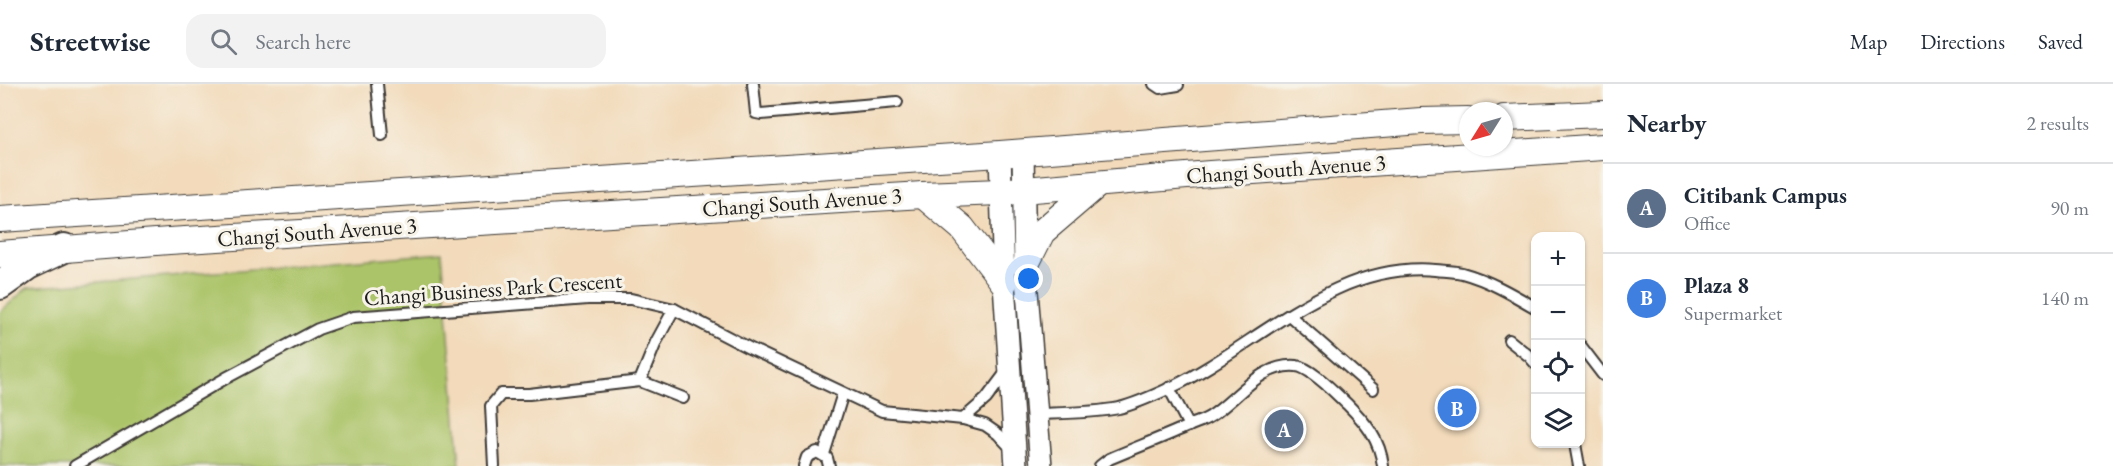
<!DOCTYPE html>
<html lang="en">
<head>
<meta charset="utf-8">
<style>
  :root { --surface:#fff; --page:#f2f2f3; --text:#1f2937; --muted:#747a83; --line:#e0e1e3; --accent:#d1495b }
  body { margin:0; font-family:"EB Garamond",serif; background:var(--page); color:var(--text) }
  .controls { position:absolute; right:18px; bottom:18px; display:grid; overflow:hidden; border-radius:12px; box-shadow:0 2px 4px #0004 }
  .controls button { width:54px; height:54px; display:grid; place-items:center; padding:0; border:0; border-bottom:2px solid var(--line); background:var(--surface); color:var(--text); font:30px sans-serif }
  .compass { position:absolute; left:1459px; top:18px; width:54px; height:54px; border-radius:50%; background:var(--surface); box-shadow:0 2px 4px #0004; rotate:233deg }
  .you { position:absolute; left:1029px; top:195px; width:21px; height:21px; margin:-15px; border:4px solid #fff; border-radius:50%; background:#1a73e8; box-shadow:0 0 0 9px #1a73e833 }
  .badge { display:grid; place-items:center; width:39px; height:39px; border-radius:50%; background:var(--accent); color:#fff; font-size:20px; font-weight:700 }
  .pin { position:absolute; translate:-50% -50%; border:3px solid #fff; box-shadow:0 2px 6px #0006 }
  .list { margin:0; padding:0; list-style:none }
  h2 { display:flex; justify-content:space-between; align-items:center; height:78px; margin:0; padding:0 24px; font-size:26px }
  h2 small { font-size:20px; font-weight:400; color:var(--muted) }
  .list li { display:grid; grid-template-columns:39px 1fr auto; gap:18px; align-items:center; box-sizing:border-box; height:90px; padding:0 24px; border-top:2px solid var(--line) }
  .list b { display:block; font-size:22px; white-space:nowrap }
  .list p { margin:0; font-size:20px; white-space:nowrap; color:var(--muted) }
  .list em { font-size:20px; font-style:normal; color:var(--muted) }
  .icon { flex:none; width:33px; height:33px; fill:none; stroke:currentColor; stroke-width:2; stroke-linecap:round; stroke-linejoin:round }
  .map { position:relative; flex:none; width:1603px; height:382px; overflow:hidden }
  header { display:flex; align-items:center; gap:36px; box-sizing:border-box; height:84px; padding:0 30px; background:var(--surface); border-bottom:2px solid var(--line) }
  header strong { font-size:28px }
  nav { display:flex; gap:33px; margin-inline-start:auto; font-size:21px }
  .search { width:420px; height:54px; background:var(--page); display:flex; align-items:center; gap:15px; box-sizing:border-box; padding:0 21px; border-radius:18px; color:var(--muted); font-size:22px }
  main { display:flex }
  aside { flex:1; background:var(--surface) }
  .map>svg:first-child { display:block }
  .green { fill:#acc469; stroke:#647042; stroke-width:1.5 }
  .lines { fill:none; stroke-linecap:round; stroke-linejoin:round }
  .service-casing { stroke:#3c3834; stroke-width:14 }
  .minor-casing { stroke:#3c3834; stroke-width:24 }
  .tertiary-casing { stroke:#3c3834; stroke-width:28 }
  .secondary-casing { stroke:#3c3834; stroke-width:32 }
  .service { stroke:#fff; stroke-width:10 }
  .minor { stroke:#fff; stroke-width:21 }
  .tertiary { stroke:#fff; stroke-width:26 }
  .secondary { stroke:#fff; stroke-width:28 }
  .labels { text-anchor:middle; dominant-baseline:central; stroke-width:6; stroke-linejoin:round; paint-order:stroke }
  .street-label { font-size:22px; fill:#1c1c1c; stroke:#f7f3e8 }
</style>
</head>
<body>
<header>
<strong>Streetwise</strong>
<div class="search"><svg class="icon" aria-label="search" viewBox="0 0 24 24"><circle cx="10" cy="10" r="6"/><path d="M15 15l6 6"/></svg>Search here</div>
<nav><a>Map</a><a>Directions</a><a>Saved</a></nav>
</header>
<main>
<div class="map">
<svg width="1603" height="382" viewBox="0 0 1603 382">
  <rect width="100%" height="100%" fill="#f7f3e8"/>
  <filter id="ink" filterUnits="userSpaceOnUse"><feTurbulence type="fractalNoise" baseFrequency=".0167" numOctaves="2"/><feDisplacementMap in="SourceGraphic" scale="12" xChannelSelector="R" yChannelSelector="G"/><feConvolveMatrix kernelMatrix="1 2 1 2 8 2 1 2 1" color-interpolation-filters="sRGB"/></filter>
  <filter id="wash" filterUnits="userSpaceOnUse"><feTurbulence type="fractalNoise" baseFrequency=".008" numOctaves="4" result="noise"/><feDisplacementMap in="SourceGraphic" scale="24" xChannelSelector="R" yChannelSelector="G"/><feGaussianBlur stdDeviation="1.35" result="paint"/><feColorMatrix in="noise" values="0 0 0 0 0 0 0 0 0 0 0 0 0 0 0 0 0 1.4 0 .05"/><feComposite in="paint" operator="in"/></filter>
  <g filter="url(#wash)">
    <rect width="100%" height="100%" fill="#f2daba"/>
    <path class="green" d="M 442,169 L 460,382 L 0,382 L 0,228 L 27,204 Z"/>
  </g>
  <g filter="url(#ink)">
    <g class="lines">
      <g class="service-casing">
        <g id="service">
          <path d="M 377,0 L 382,51"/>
          <path d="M 753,0 L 756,29 L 761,30 L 897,18"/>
          <path d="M 1154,0 L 1160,4 L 1178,1"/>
          <path d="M 1289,231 L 1373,305"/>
          <path d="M 1509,256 L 1529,272 L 1536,280"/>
          <path d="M 1580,261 L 1603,291"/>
          <path d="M 640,297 L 656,258 L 674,225"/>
          <path d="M 1169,304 L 1189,342"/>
          <path d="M 1038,330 C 1064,329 1093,329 1119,324 C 1135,320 1155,311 1170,304 C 1256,263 1333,177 1435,186 C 1443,187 1453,187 1462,189 C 1488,196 1512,210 1536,224"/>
          <path d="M 963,335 L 986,315 L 1007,287"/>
          <path d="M 1575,360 L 1579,382"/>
          <path d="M 824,370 L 843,309"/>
          <path d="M 75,382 L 226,294 L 318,245 L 353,233 L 588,215 L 631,215 L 674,225 L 749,264 L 882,327 L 963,335 L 985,341 L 998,350 L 1012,365"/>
          <path d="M 494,382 L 491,322 L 501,310 L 529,310 L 640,297 L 683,314"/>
          <path d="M 804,382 L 807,373 L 817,368 L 827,374 L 829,382"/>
          <path d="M 1100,382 L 1109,375 C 1135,364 1161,354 1186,343 C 1194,339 1204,337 1211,332 C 1238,314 1261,279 1296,282 C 1311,283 1336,310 1347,320 C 1365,338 1380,355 1383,382"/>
        </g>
      </g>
      <g class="minor-casing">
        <g id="minor">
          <path d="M 1023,68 L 1025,182 L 1041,382"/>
          <path d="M 1000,70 L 1004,199 L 1016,382"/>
        </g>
      </g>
      <g class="tertiary-casing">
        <g id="tertiary">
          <path d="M 1504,34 L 1603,30"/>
          <path d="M 923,111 L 962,144 L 1004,199"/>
          <path d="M 0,135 L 1000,70 L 1421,37 L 1468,36"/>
          <path d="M 0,170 L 169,157 L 923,111 L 1000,108 L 1210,90 L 1603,63"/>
          <path d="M 1025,182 L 1042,148 L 1098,100"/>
        </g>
      </g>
      <g class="secondary-casing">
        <path id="secondary" d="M 0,201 L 28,181 L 64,164"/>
      </g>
      <use href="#service" class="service"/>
      <use href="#minor" class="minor"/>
      <use href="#tertiary" class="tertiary"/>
      <use href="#secondary" class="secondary"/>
    </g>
  </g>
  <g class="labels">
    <g class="street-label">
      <text transform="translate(1286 85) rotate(-4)">Changi South Avenue 3</text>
      <text transform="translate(802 118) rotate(-4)">Changi South Avenue 3</text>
      <text transform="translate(317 148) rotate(-4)">Changi South Avenue 3</text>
      <text transform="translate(493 205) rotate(-4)">Changi Business Park Crescent</text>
    </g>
  </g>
</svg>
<div class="controls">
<button>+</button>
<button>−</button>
<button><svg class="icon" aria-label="locate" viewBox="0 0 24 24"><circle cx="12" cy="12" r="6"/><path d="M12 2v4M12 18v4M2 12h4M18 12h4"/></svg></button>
<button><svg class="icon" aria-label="layers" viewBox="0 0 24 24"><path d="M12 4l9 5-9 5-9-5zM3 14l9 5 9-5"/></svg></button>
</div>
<svg class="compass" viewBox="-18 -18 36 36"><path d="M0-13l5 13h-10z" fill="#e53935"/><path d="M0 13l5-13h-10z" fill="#747a83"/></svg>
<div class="you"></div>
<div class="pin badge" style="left:1284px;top:345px;background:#5c6f8a">A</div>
<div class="pin badge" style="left:1457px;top:324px;background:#3f7fe0">B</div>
</div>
<aside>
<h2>Nearby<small>2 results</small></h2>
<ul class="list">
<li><span class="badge" style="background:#5c6f8a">A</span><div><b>Citibank Campus</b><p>Office</p></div><em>90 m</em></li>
<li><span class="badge" style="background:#3f7fe0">B</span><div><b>Plaza 8</b><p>Supermarket</p></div><em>140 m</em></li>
</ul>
</aside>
</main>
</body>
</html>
